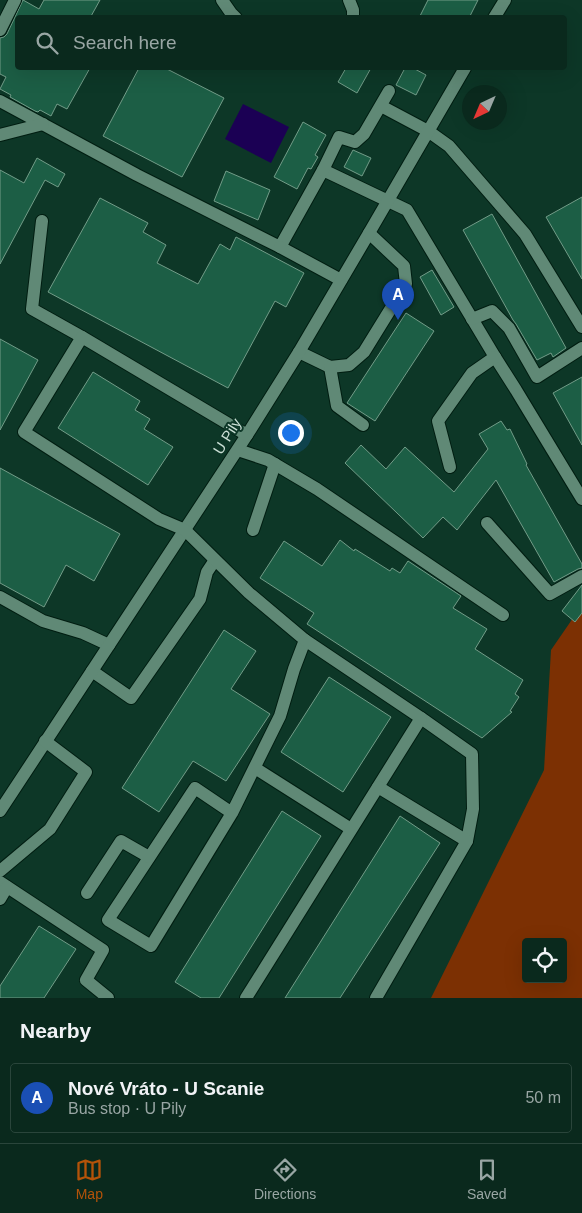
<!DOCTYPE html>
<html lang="en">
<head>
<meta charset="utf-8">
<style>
  :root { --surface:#0a291d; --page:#133126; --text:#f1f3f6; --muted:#99a6a4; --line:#2a453b; --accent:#b45309 }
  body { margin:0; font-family:Arial,sans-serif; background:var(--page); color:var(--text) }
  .controls { position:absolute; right:15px; bottom:15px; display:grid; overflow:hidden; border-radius:5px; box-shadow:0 5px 20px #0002 }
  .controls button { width:45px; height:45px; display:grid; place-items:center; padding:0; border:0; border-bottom:1px solid var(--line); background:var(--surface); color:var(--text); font:25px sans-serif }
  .compass { position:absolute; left:462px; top:85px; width:45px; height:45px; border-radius:50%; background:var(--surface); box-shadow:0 5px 20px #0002; rotate:224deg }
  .you { position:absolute; left:290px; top:432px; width:18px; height:18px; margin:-12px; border:4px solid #fff; border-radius:50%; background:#1a73e8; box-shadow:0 0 0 8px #1a73e833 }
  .badge { display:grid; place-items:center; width:32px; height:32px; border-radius:50%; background:var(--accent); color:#fff; font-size:16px; font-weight:700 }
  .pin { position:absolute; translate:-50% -41px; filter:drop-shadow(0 1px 2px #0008) }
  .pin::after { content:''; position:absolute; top:26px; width:18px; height:15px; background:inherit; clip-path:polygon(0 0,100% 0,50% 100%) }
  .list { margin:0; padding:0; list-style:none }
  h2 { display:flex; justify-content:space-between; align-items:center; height:65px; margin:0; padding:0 20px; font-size:21px }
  h2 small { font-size:16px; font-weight:400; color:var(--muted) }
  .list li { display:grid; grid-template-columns:32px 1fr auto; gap:15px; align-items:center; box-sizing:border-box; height:70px; margin:0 10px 10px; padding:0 10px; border:1px solid var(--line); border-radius:5px }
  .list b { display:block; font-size:19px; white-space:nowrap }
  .list p { margin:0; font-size:16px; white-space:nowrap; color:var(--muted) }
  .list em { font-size:16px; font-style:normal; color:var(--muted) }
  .icon { flex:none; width:28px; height:28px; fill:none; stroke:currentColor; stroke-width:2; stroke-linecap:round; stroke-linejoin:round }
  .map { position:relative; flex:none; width:582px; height:998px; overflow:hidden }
  .search { position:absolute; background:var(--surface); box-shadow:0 5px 20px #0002; left:15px; right:15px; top:15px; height:55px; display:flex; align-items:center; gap:12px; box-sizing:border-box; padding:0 18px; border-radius:5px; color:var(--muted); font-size:19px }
  .sheet { height:145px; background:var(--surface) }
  nav { display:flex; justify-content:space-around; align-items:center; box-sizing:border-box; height:70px; border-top:1px solid var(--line); background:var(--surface); font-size:14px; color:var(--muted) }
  nav a { display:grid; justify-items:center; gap:2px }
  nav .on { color:var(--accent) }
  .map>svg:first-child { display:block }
  .green { fill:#7c3003; fill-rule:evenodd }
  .water { fill:#1b0054 }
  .building { fill:#1c5e45; stroke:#729c88 }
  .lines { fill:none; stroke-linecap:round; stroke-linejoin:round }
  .minor-casing { stroke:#001d11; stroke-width:14 }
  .minor { stroke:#608976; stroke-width:12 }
  .labels { text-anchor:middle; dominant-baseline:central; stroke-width:4; stroke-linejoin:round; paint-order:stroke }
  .street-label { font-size:15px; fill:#c9ded4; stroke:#0d3727 }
</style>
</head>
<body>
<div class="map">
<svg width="582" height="998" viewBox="0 0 582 998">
  <rect width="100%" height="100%" fill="#0d3727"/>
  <path class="green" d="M 582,605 L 582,998 L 431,998 L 544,770 L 551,650 ZM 526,942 L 563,942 L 563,979 L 526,979 Z"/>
  <path class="water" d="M 243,104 L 289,127 L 271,163 L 225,139 Z"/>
  <g class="building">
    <path d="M 23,0 L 39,9 L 44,0 L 100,0 L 90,18 L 18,18 L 18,68 L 90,68 L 67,109 L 57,104 L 51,116 L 40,110 L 38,112 L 35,111 L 10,97 L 11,95 L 0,89 L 6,77 L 0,74 L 0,38 L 4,37 L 7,34 Z"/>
    <path d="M 428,0 L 478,0 L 469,18 L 419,18 Z"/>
    <path d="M 139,68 L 165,68 L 224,98 L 182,177 L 103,136 Z"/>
    <path d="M 346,68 L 371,68 L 357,93 L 338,82 Z"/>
    <path d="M 405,68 L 413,68 L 426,75 L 416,95 L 396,85 Z"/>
    <path d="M 303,122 L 326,135 L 315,155 L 318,157 L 311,169 L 308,168 L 297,189 L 274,177 Z"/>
    <path d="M 353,150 L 371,158 L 362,176 L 344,167 Z"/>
    <path d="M 37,158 L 65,174 L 58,187 L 45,180 L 0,264 L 0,170 L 24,183 Z"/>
    <path d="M 226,171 L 270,190 L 258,220 L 214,201 Z"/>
    <path d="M 582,197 L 582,279 L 546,217 Z"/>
    <path d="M 100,198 L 148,223 L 143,232 L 166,245 L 157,263 L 198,284 L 220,244 L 230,250 L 236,237 L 304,273 L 286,307 L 275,301 L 228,388 L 48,292 Z"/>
    <path d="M 492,214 L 566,348 L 553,357 L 551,353 L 537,360 L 516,324 L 513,320 L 463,230 Z"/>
    <path d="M 432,270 L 454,307 L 441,315 L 420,277 Z"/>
    <path d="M 406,313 L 434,331 L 375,421 L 347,403 Z"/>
    <path d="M 0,339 L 38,360 L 0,430 Z"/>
    <path d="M 93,372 L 140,401 L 135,410 L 150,419 L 144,429 L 173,447 L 148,485 L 58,428 Z"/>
    <path d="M 582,377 L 582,445 L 553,393 Z"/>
    <path d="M 501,421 L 507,430 L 510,429 L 527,464 L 526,465 L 582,564 L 582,568 L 578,569 L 554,582 L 496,480 L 457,530 L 443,517 L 423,538 L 345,463 L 361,445 L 386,469 L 405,447 L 454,492 L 488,449 L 479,434 Z"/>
    <path d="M 0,468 L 120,534 L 94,581 L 66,565 L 44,607 L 0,583 Z"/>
    <path d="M 340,540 L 354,551 L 355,549 L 390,571 L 392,568 L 400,573 L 408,561 L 461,596 L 453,608 L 487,629 L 475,649 L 523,680 L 515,694 L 519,697 L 510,711 L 512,712 L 482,738 L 307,624 L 314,613 L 260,578 L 284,541 L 322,566 Z"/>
    <path d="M 582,585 L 582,613 L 575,622 L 562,611 Z"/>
    <path d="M 224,630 L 256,651 L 231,689 L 270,714 L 226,781 L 193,761 L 159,812 L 122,788 Z"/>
    <path d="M 329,677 L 391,717 L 343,792 L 281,752 Z"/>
    <path d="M 282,811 L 321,836 L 219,998 L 201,998 L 175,982 Z"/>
    <path d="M 400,816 L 440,843 L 340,998 L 285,998 Z"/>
    <path d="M 39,926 L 76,949 L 44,998 L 0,998 L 0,986 Z"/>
  </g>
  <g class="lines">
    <g class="minor-casing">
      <g id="minor">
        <path d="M 222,0 L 231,13 L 236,18"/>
        <path d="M 349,0 L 353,10 L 353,18"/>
        <path d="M 494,18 L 505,0"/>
        <path d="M 0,30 L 15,0"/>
        <path d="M 0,101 L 137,175 L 280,247 L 323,170 L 407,210 L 495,357 L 516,390 L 582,499"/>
        <path d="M 381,106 L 428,131 L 449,146 L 525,234 L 582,327"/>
        <path d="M 0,135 L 43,124"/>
        <path d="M 323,170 L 339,137 L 355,142 L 364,134 L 389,91"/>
        <path d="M 42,221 L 32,309 L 82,337"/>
        <path d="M 280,247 L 341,280"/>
        <path d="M 472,319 L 492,311 L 509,328 L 537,377 L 582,348"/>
        <path d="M 299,352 L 330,367 L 349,365 L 364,352 L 406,284 L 404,266 L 369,233"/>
        <path d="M 330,367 L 337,406 L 363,425"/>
        <path d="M 238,450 L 268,460 L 317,489 L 503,615"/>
        <path d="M 450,467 L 438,421 L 472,373 L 495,357"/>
        <path d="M 487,523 L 550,594 L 582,576"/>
        <path d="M 253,530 L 275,464"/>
        <path d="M 0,597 L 43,621 L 83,633 L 109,645"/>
        <path d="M 92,671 L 131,698 L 200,599 L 207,572 L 215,560"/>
        <path d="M 421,718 L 472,754 L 473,809 L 467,841"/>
        <path d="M 255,768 L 351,829"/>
        <path d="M 0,811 L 247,435 L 299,352 L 369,233 L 465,68"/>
        <path d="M 232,813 L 195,788 L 108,920 L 151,946 L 232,813 L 280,716 L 294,669 L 305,640 L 249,593 L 185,530 L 159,519 L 24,432 L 82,337 L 247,435"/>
        <path d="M 0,871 L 50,829 L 86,772 L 45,741"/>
        <path d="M 0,882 L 103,950 L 86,980 L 108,998"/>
        <path d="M 87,893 L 121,841 L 149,857"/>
        <path d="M 0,899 L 7,887"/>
        <path d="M 246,998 L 421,718 L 305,640"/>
        <path d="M 376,998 L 467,841 L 378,787"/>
      </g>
    </g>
    <use href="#minor" class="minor"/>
  </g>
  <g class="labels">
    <g class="street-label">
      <text transform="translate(227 436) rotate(-58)">U Pily</text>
    </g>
  </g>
</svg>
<div class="controls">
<button><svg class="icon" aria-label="locate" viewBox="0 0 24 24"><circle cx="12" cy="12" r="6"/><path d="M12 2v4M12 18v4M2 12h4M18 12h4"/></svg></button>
</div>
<svg class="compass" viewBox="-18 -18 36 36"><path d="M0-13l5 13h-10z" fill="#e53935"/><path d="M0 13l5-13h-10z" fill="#99a6a4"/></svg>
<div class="you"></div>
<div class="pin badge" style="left:398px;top:320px;background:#1a4fb4">A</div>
<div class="search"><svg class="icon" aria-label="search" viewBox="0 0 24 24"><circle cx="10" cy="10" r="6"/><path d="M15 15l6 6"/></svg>Search here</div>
</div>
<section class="sheet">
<h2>Nearby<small></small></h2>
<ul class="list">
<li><span class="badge" style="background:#1a4fb4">A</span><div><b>Nové Vráto - U Scanie</b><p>Bus stop · U Pily</p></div><em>50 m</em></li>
</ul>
</section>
<nav>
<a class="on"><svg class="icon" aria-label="map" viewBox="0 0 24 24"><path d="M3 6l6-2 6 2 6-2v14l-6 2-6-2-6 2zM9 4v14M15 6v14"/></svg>Map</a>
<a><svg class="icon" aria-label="directions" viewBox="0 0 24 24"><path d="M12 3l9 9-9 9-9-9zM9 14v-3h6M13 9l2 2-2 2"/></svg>Directions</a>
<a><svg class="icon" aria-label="saved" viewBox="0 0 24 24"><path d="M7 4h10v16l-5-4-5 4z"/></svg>Saved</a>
</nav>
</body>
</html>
